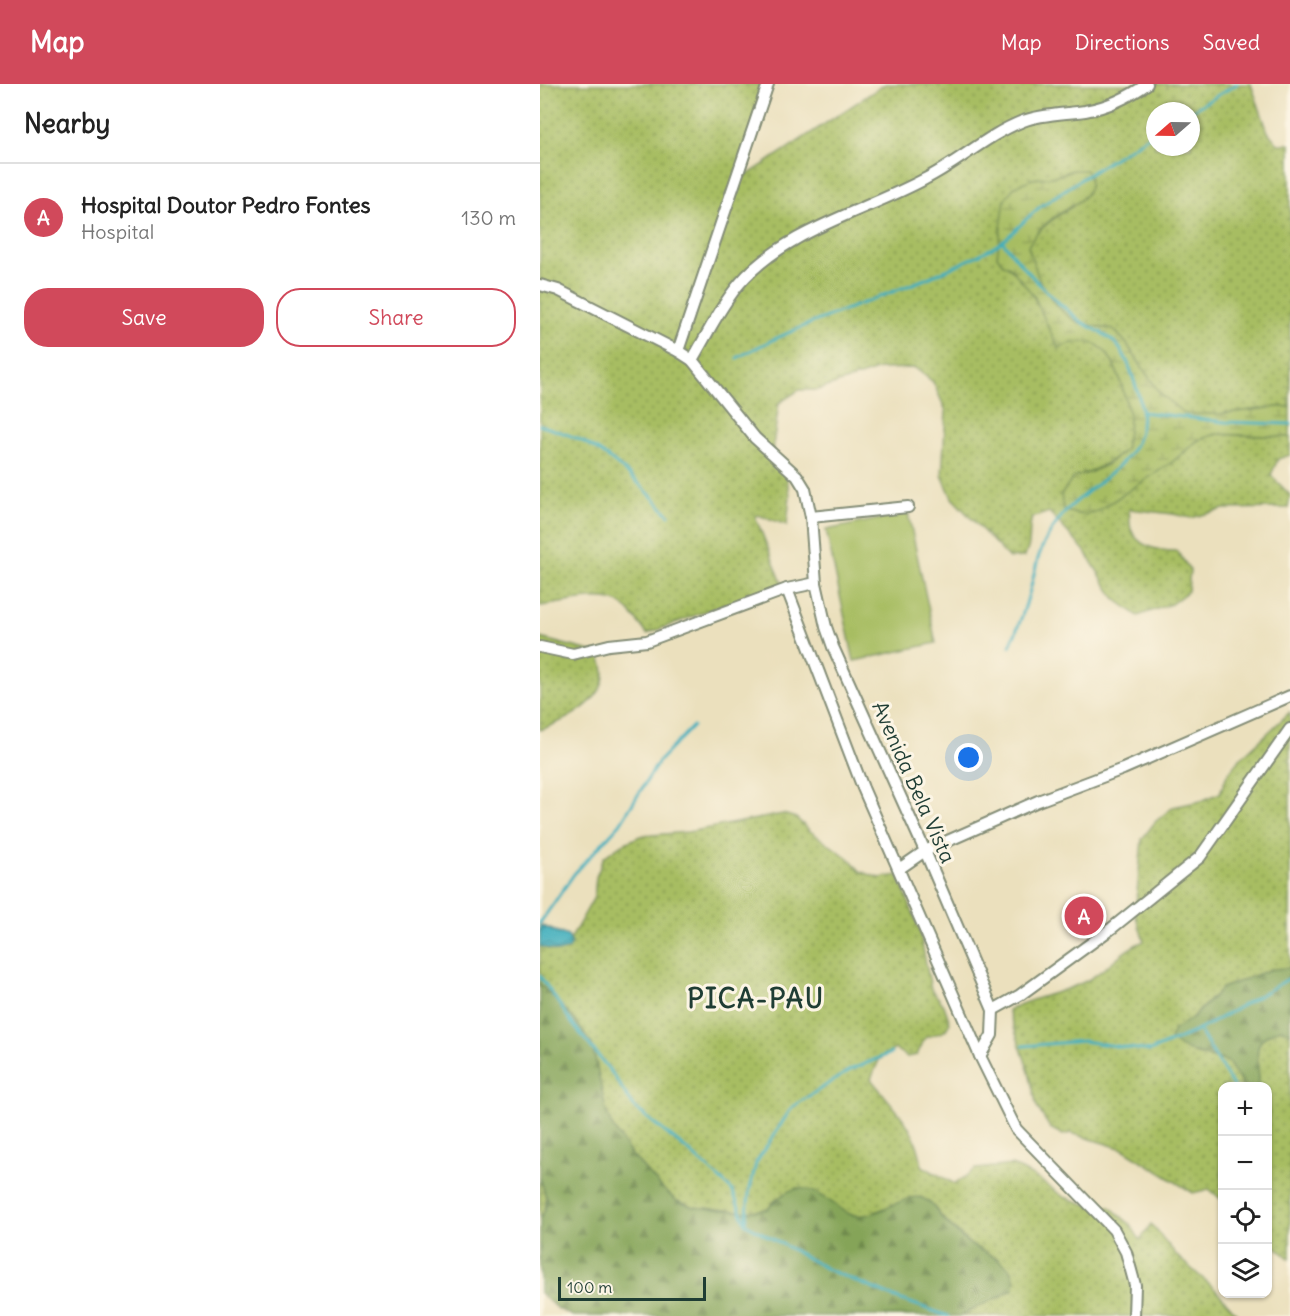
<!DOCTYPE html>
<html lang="en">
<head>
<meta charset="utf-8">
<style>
  :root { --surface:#fff; --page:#f2f2f2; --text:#222; --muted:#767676; --line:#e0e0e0; --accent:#d1495b }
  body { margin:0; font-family:Delius,sans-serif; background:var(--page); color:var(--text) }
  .controls { position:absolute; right:18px; bottom:18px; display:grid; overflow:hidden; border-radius:12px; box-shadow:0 2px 4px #0004 }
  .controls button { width:54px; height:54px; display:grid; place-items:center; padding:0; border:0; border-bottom:2px solid var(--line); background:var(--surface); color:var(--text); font:30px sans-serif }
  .compass { position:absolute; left:606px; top:18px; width:54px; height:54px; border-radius:50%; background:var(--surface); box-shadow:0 2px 4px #0004; rotate:250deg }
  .scale { position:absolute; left:18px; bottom:15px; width:148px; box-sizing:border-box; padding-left:6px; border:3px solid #1f3d34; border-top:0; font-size:16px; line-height:21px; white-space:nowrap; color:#1f3d34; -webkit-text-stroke:4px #fcf5e5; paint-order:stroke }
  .you { position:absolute; left:429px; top:674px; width:21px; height:21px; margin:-15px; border:4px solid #fff; border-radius:50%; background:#1a73e8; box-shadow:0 0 0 9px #1a73e833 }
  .badge { display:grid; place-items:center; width:39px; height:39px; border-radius:50%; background:var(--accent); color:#fff; font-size:20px; font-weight:700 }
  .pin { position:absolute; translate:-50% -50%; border:3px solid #fff; box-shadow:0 2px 6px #0006 }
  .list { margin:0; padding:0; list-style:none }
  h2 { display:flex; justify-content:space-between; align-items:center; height:78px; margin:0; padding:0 24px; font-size:26px }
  h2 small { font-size:20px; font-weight:400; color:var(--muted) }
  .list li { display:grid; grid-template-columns:39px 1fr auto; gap:18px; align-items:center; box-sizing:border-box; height:108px; padding:0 24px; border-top:2px solid var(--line) }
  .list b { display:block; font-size:22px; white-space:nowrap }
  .list p { margin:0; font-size:20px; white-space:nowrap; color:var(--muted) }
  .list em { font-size:20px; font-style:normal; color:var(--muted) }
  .actions { display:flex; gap:12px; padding:18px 24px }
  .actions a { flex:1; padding:14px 0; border:2px solid var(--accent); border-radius:24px; text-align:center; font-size:21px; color:var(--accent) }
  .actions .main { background:var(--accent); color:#fff }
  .icon { flex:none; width:33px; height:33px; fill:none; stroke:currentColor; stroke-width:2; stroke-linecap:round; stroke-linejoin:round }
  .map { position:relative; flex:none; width:750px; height:1232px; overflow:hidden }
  header { display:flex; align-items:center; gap:36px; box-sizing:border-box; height:84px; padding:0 30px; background:var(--accent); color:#fff }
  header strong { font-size:28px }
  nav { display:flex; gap:33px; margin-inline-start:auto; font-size:21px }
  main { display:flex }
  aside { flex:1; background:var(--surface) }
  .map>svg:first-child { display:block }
  .grass { fill:url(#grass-dots); stroke:#637d4b; stroke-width:1.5; fill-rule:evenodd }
  .forest { fill:url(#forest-firs); stroke:#527046; stroke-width:1.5 }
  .wetland { fill:url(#wetland-marsh); stroke:#637d4b; stroke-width:1.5 }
  .green { fill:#a7bd62; stroke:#637d4b; stroke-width:1.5 }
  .water { fill:url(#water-waves); stroke:#307678; stroke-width:1.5 }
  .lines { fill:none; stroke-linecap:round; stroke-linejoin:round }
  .stream { stroke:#41afbd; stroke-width:3 }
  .street-casing { stroke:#858e78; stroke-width:14 }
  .street { stroke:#fff; stroke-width:10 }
  .labels { text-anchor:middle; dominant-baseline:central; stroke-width:6; stroke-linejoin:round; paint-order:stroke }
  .street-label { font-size:21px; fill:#1f3d34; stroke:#fcf5e5 }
  .district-label { font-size:27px; font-weight:bold; letter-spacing:1.5px; fill:#1f3d34; stroke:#fcf5e5 }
</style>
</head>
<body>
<header>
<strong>Map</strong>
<nav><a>Map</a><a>Directions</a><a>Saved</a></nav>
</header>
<main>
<aside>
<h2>Nearby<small></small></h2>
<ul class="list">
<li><span class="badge">A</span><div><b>Hospital Doutor Pedro Fontes</b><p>Hospital</p></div><em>130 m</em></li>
</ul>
<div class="actions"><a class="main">Save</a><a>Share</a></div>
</aside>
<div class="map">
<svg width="750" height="1232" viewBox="0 0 750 1232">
  <defs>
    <pattern id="grass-dots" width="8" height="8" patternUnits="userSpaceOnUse" patternTransform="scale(1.5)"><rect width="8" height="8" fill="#a7bd62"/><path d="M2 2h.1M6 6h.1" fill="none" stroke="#879b52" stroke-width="1.8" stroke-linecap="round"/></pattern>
    <pattern id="forest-firs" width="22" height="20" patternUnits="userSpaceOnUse" patternTransform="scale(1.5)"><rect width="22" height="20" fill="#85a458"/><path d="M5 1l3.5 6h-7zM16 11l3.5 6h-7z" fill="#6c874a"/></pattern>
    <pattern id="wetland-marsh" width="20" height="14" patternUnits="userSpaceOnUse" patternTransform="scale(1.5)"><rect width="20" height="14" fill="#a7bd62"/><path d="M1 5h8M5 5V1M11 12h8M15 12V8" fill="none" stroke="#879b52"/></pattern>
    <pattern id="water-waves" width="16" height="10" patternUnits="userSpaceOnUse" patternTransform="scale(1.5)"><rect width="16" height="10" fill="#41afbd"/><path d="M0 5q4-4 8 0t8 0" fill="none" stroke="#36909a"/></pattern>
  </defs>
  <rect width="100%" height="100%" fill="#fcf5e5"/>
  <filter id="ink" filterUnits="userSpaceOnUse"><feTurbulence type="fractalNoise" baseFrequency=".0167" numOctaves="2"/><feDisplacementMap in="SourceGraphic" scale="12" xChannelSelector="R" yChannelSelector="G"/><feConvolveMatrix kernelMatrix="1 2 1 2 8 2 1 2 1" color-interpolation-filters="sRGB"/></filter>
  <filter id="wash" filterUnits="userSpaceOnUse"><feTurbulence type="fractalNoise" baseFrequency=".008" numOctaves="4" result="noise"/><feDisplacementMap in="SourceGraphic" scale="24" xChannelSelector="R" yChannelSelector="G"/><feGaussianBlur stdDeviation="1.35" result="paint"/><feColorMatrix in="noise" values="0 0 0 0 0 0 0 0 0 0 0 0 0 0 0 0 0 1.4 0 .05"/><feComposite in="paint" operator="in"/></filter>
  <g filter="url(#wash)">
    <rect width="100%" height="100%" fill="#ebe0bd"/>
    <g class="grass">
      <path d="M 0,0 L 229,0 L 206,92 L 345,0 L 711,0 L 728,48 L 738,60 L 750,60 L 750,323 L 738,323 L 679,330 L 645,331 L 620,310 L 586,259 L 574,246 L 539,239 L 524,229 L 513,217 L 500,198 L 487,162 C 499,144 515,133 533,122 L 533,86 L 512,93 L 492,95 L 462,179 C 490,193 505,237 519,264 C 559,245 573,270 583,306 C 585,315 589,325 589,333 C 589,344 587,356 585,366 C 569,379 554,388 534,393 L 631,379 L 658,356 L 676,350 L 750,353 L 750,371 L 738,375 L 731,391 L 750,411 L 748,424 L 684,425 L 651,434 L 633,430 L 589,425 C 590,431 589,439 591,445 C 598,464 619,467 637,467 L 650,486 L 648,507 L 631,520 L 598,532 L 575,515 L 544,466 L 509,428 L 492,434 C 487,448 493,460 484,473 L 469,474 L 412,414 L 402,391 L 406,327 L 393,298 L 375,284 L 340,285 L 278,306 L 259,306 L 239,319 L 232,369 L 246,391 L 250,411 L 247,441 L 218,431 L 215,432 L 244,504 L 182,521 L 107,550 C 99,540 91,526 79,519 C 60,509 21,520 0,522 ZM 615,27 L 651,27 L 651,63 L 615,63 Z"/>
      <path d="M 0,554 L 58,569 C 81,610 32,634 0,646 Z"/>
      <path d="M 750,628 L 750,884 L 732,885 L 682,904 L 647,938 L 652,969 L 688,978 L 703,1002 L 682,1002 L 682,1116 L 669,1105 L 653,1109 L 583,1065 L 531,1049 L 523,1051 L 510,1044 L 497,1023 L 489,988 L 468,926 C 492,913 521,910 546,897 C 567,886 582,865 604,857 L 595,830 L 602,755 L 615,738 L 633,723 L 661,717 L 680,709 L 687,691 L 698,677 Z"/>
      <path d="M 243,730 L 256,734 L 270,747 L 311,776 L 320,787 L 339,794 L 358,791 L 379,844 L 391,905 L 404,921 L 410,939 L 405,947 L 385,954 L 377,971 L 367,973 L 355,965 L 339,976 L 331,995 C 354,1025 377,1042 382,1082 L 415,1100 L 436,1085 L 472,1081 L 495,1093 L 524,1113 L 548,1121 L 570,1123 L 590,1140 L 600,1156 L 611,1140 L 639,1174 L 675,1205 L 699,1232 L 420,1232 L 448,1217 L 463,1212 L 472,1187 L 457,1174 L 431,1161 L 401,1132 L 393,1122 C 383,1121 371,1118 360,1119 C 347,1120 327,1137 310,1131 C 289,1122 282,1105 256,1104 L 234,1117 L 228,1125 L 208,1128 L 153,1123 L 137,1117 L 123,1105 L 90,1069 L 72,1042 L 66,1027 L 52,960 L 32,933 L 0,900 L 0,862 L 18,868 L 31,859 L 30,856 L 54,813 L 56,793 L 64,773 L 79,762 L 100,752 L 148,748 Z"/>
      <path d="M 742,945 L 750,949 L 750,1175 L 728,1156 L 728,1002 L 719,1002 C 720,975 706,955 742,945 Z"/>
      <path d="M 0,1094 C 5,1108 11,1121 0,1134 Z"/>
    </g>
    <g class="forest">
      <path d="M 750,884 L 750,949 L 742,945 C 706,954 720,976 719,1002 L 703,1002 L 688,978 C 667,970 649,972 630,955 L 634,946 L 655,932 L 682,904 L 732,885 Z"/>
      <path d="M 0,900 L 32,933 L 52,960 L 66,1027 L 72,1042 L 90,1069 L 123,1105 L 137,1117 L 153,1123 L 208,1128 L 228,1125 C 254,1095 267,1101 297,1122 C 302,1125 307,1130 313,1131 C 336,1136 366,1108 382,1114 C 391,1117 396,1126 401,1133 C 409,1141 422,1155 431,1161 C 444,1169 459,1173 470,1185 C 475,1191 475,1199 473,1206 L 420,1232 L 33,1232 L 18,1225 L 0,1209 L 0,1134 C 11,1121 5,1108 0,1094 Z"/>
    </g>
    <path class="wetland" d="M 534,86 L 546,86 C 561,113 530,121 513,134 C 503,141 494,152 488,162 L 500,198 L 513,217 L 524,229 L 539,239 L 574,246 L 586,259 L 620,310 L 645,330 L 679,330 L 738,323 L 750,323 L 750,353 L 676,350 L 658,356 L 631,379 L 558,427 L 544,431 L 524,427 L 521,411 L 534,393 L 549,389 L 568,380 L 585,366 C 587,356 589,344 589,333 C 589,325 585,314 583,306 C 573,270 558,245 518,264 L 494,212 L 470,183 L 462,179 L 457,172 L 465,115 L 475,102 L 492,95 L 512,93 Z"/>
    <path class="green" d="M 368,429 L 396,559 L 314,577 L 286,446 Z"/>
    <path class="water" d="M 0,841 L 28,852 L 31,859 L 29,865 L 18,868 L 0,862 Z"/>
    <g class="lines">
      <g class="stream">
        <path d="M 651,27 L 697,0"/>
        <path d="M 463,158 C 485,187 510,213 539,236 C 551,245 567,249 577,261 C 588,274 592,290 597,306 C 618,370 566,388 528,425 C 520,433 513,444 507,454 C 497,470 495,489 490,506 C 485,525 478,544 470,562"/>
        <path d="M 197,274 C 278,229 370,208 452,164 C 473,153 485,133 504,120 C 540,95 578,72 615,48"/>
        <path d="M 602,328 L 685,338 L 750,340"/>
        <path d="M 0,341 C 14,346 30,350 44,358 C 77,376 105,404 129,431"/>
        <path d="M 0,839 L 34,790 L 80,740 L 119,677 L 153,642"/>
        <path d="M 0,892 L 32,939 L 72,989 L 94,1023 L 151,1069 L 192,1106 L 206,1140 L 289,1186 L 356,1214 L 408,1232"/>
        <path d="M 659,946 L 693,1002"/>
        <path d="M 483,962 L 543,957 L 610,967 L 659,946 L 750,894"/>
        <path d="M 206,1139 L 209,1109 L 216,1079 L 252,1023 L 310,986 L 351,969"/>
      </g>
    </g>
  </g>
  <g filter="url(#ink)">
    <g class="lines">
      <g class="street-casing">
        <g id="street">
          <path d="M 0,201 L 18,206 L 138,267 L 152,276 L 215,354 L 257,392 L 265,405 L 271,433 L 276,499 L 286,543 L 293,563 L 385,767 L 453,926 L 452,951 L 440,972"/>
          <path d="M 138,267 L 228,0"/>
          <path d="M 152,276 C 167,251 181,221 200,199 C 247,145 324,128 385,95 C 419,78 447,51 483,37 C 502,30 524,30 545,27 C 567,23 589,13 607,0"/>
          <path d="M 271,433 L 368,423"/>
          <path d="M 247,505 L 323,704 L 440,972 L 476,1045 L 574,1146 L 586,1168 L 595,1201 L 594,1232"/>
          <path d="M 0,563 L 33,570 L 69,561 L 107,557 L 247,505 L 276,499"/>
          <path d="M 359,785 L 385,767 L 498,717 L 583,685 L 750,612"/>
          <path d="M 453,926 L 480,911 L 572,844 L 660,773 L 750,645"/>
        </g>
      </g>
      <use href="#street" class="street"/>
    </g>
  </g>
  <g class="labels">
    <g class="street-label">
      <text transform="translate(374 698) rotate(66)">Avenida Bela Vista</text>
    </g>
    <g class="district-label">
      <text x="216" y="914">PICA-PAU</text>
    </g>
  </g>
</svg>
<div class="controls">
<button>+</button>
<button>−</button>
<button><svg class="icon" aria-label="locate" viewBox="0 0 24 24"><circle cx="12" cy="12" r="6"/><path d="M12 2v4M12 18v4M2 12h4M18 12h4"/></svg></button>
<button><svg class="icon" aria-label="layers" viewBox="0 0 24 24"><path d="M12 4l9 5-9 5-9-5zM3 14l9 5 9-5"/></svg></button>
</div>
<svg class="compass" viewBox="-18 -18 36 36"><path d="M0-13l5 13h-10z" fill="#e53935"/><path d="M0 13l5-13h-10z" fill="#767676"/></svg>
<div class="scale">100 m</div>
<div class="you"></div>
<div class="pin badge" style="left:544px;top:832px">A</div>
</div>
</main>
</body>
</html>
